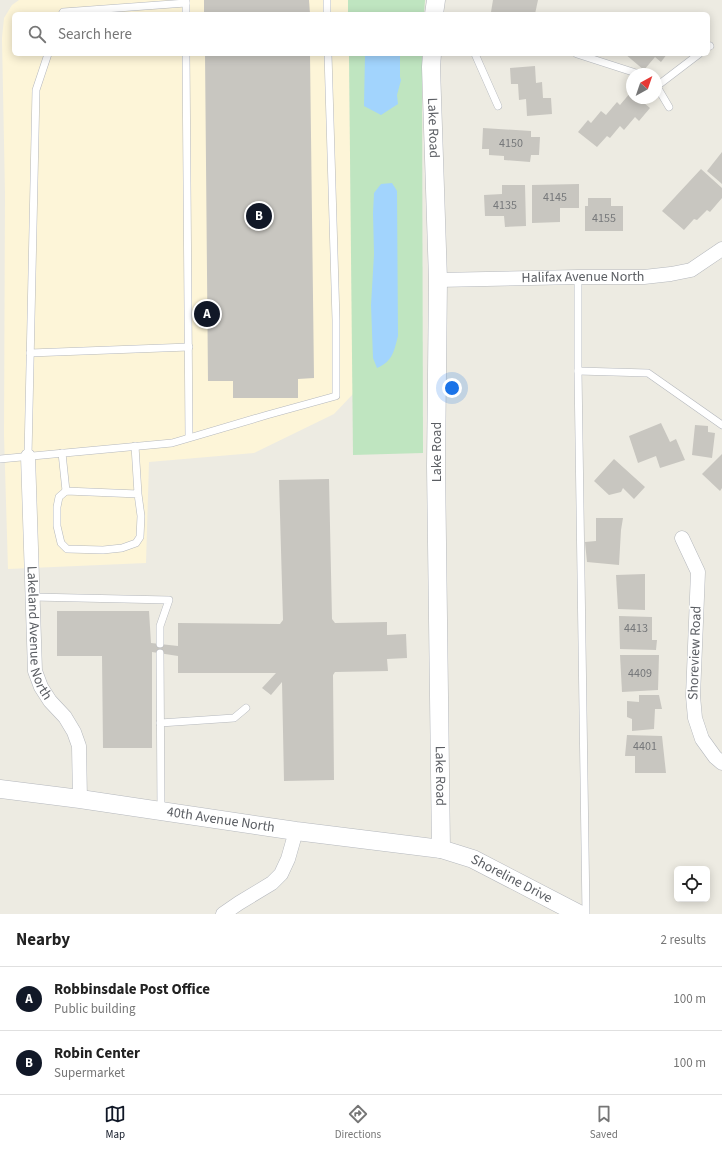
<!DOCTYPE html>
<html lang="en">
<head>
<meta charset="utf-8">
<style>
  :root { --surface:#fff; --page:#f2f2f2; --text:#222; --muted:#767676; --line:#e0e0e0; --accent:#111827 }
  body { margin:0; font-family:"Source Sans 3",sans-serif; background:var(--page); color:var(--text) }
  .controls { position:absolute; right:12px; bottom:12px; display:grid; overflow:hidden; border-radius:6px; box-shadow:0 2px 10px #0003 }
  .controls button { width:36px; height:36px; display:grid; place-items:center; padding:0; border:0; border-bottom:1px solid var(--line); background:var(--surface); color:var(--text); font:20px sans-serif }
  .compass { position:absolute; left:626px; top:68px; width:36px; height:36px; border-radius:50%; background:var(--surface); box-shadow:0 2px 10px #0003; rotate:40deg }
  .you { position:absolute; left:452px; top:388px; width:14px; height:14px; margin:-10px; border:3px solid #fff; border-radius:50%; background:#1a73e8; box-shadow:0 0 0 6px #1a73e833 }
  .badge { display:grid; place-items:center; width:26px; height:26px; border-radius:50%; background:var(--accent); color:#fff; font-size:13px; font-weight:700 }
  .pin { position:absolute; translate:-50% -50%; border:2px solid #fff; box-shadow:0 1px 4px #0006 }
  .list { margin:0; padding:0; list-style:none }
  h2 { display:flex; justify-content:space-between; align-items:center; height:52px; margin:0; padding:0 16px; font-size:17px }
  h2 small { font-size:13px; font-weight:400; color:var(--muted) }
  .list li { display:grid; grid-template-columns:26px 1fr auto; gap:12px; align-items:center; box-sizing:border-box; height:64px; padding:0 16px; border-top:1px solid var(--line) }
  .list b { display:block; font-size:15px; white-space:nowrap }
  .list p { margin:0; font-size:13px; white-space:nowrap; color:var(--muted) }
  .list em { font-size:13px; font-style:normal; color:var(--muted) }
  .icon { flex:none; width:22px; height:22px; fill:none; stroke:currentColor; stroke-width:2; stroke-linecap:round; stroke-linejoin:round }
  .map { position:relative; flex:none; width:722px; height:914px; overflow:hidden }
  .search { position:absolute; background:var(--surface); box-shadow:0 2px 10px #0003; left:12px; right:12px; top:12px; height:44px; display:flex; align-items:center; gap:10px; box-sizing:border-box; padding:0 14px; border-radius:6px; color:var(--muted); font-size:15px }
  .sheet { height:180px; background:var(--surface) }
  nav { display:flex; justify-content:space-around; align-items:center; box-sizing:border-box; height:56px; border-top:1px solid var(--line); background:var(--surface); font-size:11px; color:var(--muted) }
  nav a { display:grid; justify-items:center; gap:2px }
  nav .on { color:var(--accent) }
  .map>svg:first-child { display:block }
  .commercial { fill:#fdf5d8 }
  .green { fill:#bfe5c0 }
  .water { fill:#a2d4fd }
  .building { fill:#c8c6c0 }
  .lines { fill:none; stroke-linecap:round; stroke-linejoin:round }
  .service-casing { stroke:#b5b8bd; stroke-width:8 }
  .minor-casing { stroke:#b5b8bd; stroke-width:15 }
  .tertiary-casing { stroke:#b5b8bd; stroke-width:19 }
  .service { stroke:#fff; stroke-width:7 }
  .minor { stroke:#fff; stroke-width:14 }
  .tertiary { stroke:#fff; stroke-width:18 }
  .labels { text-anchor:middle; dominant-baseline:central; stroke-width:3; stroke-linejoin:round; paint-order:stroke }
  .number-label { font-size:12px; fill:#76787a }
  .street-label { font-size:14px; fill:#5b5e63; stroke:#fff }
</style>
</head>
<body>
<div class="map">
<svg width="722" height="914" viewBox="0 0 722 914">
  <rect width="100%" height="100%" fill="#edebe2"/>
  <path class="commercial" d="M 19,0 L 348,0 L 348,14 L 14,14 L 14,54 L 349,54 L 353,394 L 334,414 L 254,453 L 149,462 L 146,563 L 8,569 L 4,435 L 5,194 L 2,38 L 4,18 L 12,5 Z"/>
  <g class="green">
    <path d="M 348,0 L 425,0 L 424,14 L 348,14 Z"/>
    <path d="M 349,54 L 422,54 L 423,453 L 353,455 Z"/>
  </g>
  <g class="water">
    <path d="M 365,54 L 400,54 L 400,77 L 401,80 L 397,95 L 398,104 L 381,115 L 364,106 Z"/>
    <path d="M 392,183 L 397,191 L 398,336 C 394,351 393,361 377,368 L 373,358 L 371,305 L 374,254 L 373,213 L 374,193 L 381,184 Z"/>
  </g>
  <g class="building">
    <path d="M 204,0 L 309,0 L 310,14 L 204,14 Z"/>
    <path d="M 493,0 L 538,0 L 535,14 L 502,14 L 491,12 Z"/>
    <path d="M 205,54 L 310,54 L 314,378 L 298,379 L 298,398 L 233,398 L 233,381 L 208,381 Z"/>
    <path d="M 625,54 L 667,54 L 661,62 L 655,57 L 644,70 Z"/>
    <path d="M 535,66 L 536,83 L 542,82 L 543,98 L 551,98 L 552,114 L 527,116 L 526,99 L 519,100 L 518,84 L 511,84 L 510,68 Z"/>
    <path d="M 631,92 L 632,93 L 632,98 L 638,98 L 650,108 L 639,121 L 635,117 L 624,130 L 620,126 L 610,138 L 607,136 L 597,147 L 578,132 L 588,120 L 591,123 L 601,111 L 606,115 L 617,102 L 620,105 Z"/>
    <path d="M 483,128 L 531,131 L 531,137 L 540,137 L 539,155 L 531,155 L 530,162 L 504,160 L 504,156 L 489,155 L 489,149 L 482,149 Z"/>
    <path d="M 722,152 L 722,184 L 707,171 Z"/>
    <path d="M 701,169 L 722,188 L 722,198 L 710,212 L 707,210 L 697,220 L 694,219 L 684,230 L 662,211 Z"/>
    <path d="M 579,184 L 579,208 L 560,208 L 560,222 L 532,223 L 532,185 Z"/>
    <path d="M 502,185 L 525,185 L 526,226 L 505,227 L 504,216 L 485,216 L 484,195 L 502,194 Z"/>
    <path d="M 588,198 L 611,198 L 611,206 L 623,206 L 623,231 L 585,231 L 585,206 L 588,206 Z"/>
    <path d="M 661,423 L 670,442 L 676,439 L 685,460 L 660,468 L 656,456 L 638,463 L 629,436 Z"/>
    <path d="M 695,425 L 708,426 L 708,432 L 715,433 L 712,458 L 692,455 Z"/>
    <path d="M 722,454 L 722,488 L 720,491 L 702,474 Z"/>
    <path d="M 614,459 L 645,487 L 634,499 L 623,488 L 621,492 L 609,495 L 594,481 Z"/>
    <path d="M 329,479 L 332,619 L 335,623 L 387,622 L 387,635 L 406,634 L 407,658 L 387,659 L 388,671 L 335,672 L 333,675 L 334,780 L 284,781 L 282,682 L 271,695 L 262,688 L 276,673 L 178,673 L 178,656 L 152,652 L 152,748 L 103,748 L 102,656 L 57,656 L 57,611 L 149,611 L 151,643 L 178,646 L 178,623 L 280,624 L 283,620 L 279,480 Z"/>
    <path d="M 596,518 L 623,518 L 621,530 L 619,565 L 587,562 L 585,542 L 596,541 Z"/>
    <path d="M 645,574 L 645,610 L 618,609 L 616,575 Z"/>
    <path d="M 619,616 L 652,617 L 652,640 L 657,640 L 656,650 L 620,649 Z"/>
    <path d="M 620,655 L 659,655 L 658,690 L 622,692 Z"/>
    <path d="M 639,695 L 659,695 L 662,709 L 655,709 L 654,729 L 632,731 L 632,719 L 627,717 L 627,701 L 639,702 Z"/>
    <path d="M 627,735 L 662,736 L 666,773 L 635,773 L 635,756 L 625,756 Z"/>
  </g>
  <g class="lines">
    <g class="service-casing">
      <g id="service">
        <path d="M 186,0 L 186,14"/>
        <path d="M 327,0 L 327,14"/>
        <path d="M 62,14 L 63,12 L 186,3"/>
        <path d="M 708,47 L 710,46"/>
        <path d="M 186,54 L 189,437"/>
        <path d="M 475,54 L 498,106"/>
        <path d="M 577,54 L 639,74"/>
        <path d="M 656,85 L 669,107"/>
        <path d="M 657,86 L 699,54"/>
        <path d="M 578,277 L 578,371 L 586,914"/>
        <path d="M 30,353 L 189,347"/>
        <path d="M 578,371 L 648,373 L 722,425"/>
        <path d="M 135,446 L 138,494 L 141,516 L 140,537 L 136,543 L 122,548 L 103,550 L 67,549 L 61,543 L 57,526 L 57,507 L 59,497 L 66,491 L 138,494"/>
        <path d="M 62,453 L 66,491"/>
        <path d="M 28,456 L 36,90 L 48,54"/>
        <path d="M 0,459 L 172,443 L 267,415 L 336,396 L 336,320 L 328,54"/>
        <path d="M 33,597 L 169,600 L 160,626 L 160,644"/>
        <path d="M 160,653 L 161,810"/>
        <path d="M 160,723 L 234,718 L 246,708"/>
      </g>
    </g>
    <g class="minor-casing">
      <g id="minor">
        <path id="s1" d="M 438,280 L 578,277 L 644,277 L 671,274 L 691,270 L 722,249"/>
        <path id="s2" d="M 28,456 L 35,671 L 41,687 L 50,701 L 65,717 L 74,732 L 79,746 L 80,799"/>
        <path d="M 682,538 L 698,572 L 693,696 L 695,718 L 702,739 L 715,757 L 722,763"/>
        <path d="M 223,914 L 239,903 L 272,883 L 281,874 L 288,859 L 296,831"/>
      </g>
    </g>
    <g class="tertiary-casing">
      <g id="tertiary">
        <path d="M 434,14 L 436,0"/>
        <path id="s3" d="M 432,54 L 431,67 L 438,280 L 436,466 L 441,849"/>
        <path id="s4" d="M 0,789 L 80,799 L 296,831 L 441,849 L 473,859 L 579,914"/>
      </g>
    </g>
    <use href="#service" class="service"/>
    <use href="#minor" class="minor"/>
    <use href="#tertiary" class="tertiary"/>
  </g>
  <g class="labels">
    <g class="number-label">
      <text x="511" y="143">4150</text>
      <text x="555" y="197">4145</text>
      <text x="505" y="205">4135</text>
      <text x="604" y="218">4155</text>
      <text x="636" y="628">4413</text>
      <text x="640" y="673">4409</text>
      <text x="645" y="746">4401</text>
    </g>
    <g class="street-label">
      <text stroke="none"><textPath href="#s3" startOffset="74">Lake Road</textPath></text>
      <text stroke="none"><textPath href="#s1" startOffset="145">Halifax Avenue North</textPath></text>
      <text transform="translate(437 452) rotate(-90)">Lake Road</text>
      <text stroke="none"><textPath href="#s2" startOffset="178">Lakeland Avenue North</textPath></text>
      <text transform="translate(695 653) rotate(-88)">Shoreview Road</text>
      <text stroke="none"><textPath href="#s3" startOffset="722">Lake Road</textPath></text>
      <text stroke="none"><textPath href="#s4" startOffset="223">40th Avenue North</textPath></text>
      <text stroke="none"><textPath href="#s4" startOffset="522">Shoreline Drive</textPath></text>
    </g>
  </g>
</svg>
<div class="controls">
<button><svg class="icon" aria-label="locate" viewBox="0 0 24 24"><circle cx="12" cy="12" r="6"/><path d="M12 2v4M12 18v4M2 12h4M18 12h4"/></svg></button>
</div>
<svg class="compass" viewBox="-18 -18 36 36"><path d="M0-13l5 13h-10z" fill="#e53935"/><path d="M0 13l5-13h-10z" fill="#767676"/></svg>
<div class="you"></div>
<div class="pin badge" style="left:207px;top:314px">A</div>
<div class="pin badge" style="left:259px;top:216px">B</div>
<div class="search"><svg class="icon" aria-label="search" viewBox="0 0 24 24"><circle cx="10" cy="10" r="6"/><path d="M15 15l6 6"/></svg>Search here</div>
</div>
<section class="sheet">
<h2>Nearby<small>2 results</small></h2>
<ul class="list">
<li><span class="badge">A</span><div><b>Robbinsdale Post Office</b><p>Public building</p></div><em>100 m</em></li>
<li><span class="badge">B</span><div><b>Robin Center</b><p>Supermarket</p></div><em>100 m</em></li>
</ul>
</section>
<nav>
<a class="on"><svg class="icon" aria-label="map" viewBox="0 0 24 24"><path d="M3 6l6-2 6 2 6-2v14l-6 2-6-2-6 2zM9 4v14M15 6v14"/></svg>Map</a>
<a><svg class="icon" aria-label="directions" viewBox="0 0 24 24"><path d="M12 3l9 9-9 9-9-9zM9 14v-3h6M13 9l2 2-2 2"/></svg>Directions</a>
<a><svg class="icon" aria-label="saved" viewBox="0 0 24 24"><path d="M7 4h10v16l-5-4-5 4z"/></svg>Saved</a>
</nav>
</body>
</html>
